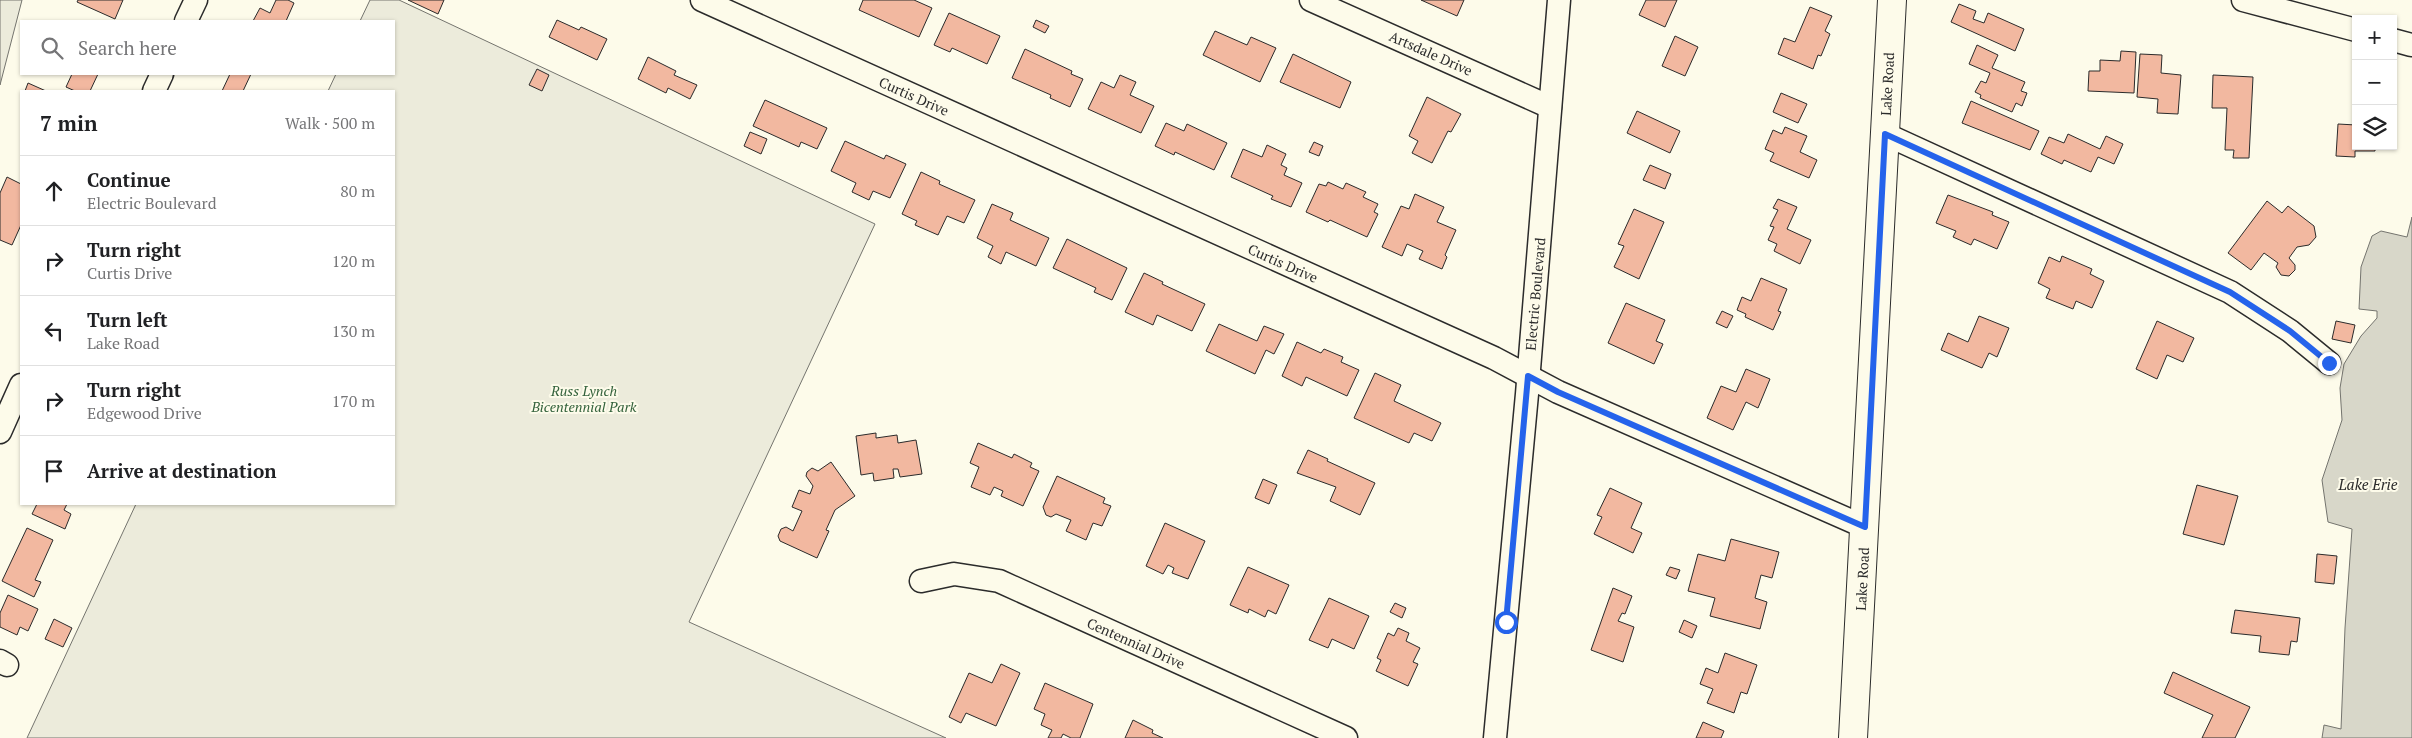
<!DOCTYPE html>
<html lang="en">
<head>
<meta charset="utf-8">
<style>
  :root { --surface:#fff; --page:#f6f6f6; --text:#202124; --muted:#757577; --line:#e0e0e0 }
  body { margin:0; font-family:"PT Serif",serif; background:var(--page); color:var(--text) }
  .controls { position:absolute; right:15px; top:15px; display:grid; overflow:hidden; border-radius:0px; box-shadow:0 1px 4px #0004 }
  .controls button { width:45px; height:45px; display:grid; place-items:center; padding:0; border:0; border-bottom:1px solid var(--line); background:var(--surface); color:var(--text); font:25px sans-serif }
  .stop { position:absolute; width:15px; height:15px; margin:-11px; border:4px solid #2563eb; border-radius:50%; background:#fff }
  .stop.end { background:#2563eb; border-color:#fff; box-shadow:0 1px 5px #0008 }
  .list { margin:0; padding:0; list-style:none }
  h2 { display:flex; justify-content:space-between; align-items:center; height:65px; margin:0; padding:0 20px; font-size:21px }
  h2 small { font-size:16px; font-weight:400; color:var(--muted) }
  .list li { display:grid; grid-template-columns:32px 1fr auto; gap:15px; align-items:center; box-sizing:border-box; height:70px; padding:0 20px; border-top:1px solid var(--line) }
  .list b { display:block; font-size:19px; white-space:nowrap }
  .list p { margin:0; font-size:16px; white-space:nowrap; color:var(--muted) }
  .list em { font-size:16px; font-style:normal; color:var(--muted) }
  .icon { flex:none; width:28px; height:28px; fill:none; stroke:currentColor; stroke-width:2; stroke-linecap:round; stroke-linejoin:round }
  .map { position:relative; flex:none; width:2412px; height:738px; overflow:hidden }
  .search { position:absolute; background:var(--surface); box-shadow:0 1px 4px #0004; left:20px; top:20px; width:375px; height:55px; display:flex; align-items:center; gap:12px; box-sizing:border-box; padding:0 18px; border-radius:0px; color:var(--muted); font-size:19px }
  .panel { position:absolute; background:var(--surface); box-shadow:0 1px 4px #0004; left:20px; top:90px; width:375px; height:415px; border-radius:0px }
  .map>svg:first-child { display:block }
  .green { fill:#ecebdb; stroke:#74746e }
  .water { fill:#d8d7c9; stroke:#74746e }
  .building { fill:#f2b8a0; stroke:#2b2b2b }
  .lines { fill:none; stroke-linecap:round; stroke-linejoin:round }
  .minor-casing { stroke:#2b2b2b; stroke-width:25 }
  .major-casing { stroke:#2b2b2b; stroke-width:30 }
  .minor { stroke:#fdfbea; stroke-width:22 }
  .major { stroke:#fdfbea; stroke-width:28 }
  .route { stroke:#2563eb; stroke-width:6 }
  .labels { text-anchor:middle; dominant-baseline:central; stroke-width:4; stroke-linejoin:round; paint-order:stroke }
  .street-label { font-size:14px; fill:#2b2b2b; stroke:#fdfbea }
  .park-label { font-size:14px; font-style:italic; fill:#34623c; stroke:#fdfbea }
  .water-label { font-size:15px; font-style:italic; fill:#2b2b2b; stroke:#fdfbea }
</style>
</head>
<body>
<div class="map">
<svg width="2412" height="738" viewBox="0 0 2412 738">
  <rect width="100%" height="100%" fill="#fdfbea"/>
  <g class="green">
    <path d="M 0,0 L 22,0 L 0,85 Z"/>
    <path d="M 370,0 L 399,0 L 875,224 L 689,622 L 946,738 L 27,738 L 136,504 L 394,504 L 394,91 L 328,91 L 336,74 L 394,74 L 394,21 L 360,21 Z"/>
  </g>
  <path class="water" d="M 2412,217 L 2412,738 L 2322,738 L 2324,725 L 2341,729 L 2345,628 L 2352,529 L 2328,522 L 2322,480 L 2342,420 L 2340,388 L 2344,364 L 2361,336 L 2377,318 L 2377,311 L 2359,309 L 2361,267 L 2372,236 L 2381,231 L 2407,237 Z"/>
  <g class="building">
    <path d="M 78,0 L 123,0 L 115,19 L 77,2 Z"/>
    <path d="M 276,0 L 288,0 L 294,3 L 286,21 L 253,21 L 260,8 L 270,13 Z"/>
    <path d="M 408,0 L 444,0 L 438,14 Z"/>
    <path d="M 863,0 L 914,0 L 932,8 L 919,37 L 859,10 Z"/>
    <path d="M 1421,0 L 1464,0 L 1457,16 Z"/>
    <path d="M 1646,0 L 1677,0 L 1665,27 L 1639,15 Z"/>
    <path d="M 1959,4 L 1976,11 L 1973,19 L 1984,23 L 1988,13 L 2024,29 L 2015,51 L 1951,22 Z"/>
    <path d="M 1810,7 L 1832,16 L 1825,31 L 1830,34 L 1821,56 L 1818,55 L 1813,69 L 1778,54 L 1784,38 L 1795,42 Z"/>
    <path d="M 949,13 L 1000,36 L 987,64 L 952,48 L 950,52 L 934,45 Z"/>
    <path d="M 557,20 L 579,30 L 581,27 L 607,39 L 597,60 L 549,37 Z"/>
    <path d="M 1036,20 L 1049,26 L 1045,33 L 1033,27 Z"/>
    <path d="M 1215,31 L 1247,45 L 1251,37 L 1276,48 L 1260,82 L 1203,55 Z"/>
    <path d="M 1675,36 L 1698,47 L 1685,76 L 1662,66 Z"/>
    <path d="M 1977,45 L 1998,55 L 1992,68 L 2025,82 L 2021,91 L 2027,93 L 2022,106 L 2016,103 L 2012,112 L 1980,98 L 1981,95 L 1975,92 L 1981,81 L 1986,83 L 1990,73 L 1969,64 Z"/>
    <path d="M 1025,49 L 1072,71 L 1071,74 L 1083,79 L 1070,107 L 1050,98 L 1051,95 L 1012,78 Z"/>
    <path d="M 2121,51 L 2136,52 L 2134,93 L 2088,91 L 2089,71 L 2100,71 L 2100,60 L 2120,61 Z"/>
    <path d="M 1293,54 L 1351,82 L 1340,108 L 1280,82 Z"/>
    <path d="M 2140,54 L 2162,55 L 2161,73 L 2181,75 L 2178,114 L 2157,113 L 2158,99 L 2137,97 Z"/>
    <path d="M 648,57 L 676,71 L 674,75 L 697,85 L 690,99 L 668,88 L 666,93 L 638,79 Z"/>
    <path d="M 537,69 L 549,75 L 542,91 L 529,85 Z"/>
    <path d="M 72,74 L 98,74 L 90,91 L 75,91 L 66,87 Z"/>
    <path d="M 230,74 L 251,74 L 243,91 L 222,91 Z"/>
    <path d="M 1120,75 L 1136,82 L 1130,95 L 1154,106 L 1141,133 L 1088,109 L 1101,82 L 1114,88 Z"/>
    <path d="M 2213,75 L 2253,77 L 2249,158 L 2233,158 L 2234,150 L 2225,150 L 2227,108 L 2212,108 Z"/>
    <path d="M 28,83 L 46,91 L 25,91 Z"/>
    <path d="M 1781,93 L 1807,104 L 1798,123 L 1773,112 Z"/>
    <path d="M 1427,97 L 1461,114 L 1451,132 L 1448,131 L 1432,163 L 1412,153 L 1418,141 L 1409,136 Z"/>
    <path d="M 765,100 L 827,128 L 817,149 L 801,142 L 799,147 L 753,126 Z"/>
    <path d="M 1971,101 L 2039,131 L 2030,150 L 1962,123 Z"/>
    <path d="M 1637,111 L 1680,131 L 1670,153 L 1627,133 Z"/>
    <path d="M 1166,123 L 1184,131 L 1187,124 L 1227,143 L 1214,170 L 1175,152 L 1174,155 L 1155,146 Z"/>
    <path d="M 2338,124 L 2356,125 L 2356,146 L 2375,146 L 2375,151 L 2355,151 L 2355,157 L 2336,156 Z"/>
    <path d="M 1785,127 L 1807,136 L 1800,152 L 1817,160 L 1809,178 L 1770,161 L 1774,153 L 1765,149 L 1773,130 L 1782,134 Z"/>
    <path d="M 750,132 L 767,139 L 761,154 L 744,146 Z"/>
    <path d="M 2068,134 L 2100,149 L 2106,136 L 2123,144 L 2114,164 L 2098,157 L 2091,172 L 2064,160 L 2062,164 L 2041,154 L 2049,137 L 2064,143 Z"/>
    <path d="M 845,141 L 884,159 L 886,155 L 906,164 L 890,198 L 873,191 L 869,200 L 852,192 L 856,183 L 831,171 Z"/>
    <path d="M 1314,142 L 1323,146 L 1319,156 L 1309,152 Z"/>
    <path d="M 1267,145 L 1286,154 L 1281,165 L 1287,168 L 1284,175 L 1302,183 L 1291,207 L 1271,199 L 1273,196 L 1231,177 L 1243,149 L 1262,157 Z"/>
    <path d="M 1650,165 L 1671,174 L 1665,189 L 1643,180 Z"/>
    <path d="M 921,172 L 940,181 L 939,184 L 975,200 L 964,223 L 947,216 L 938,235 L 915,225 L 917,221 L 902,214 Z"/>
    <path d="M 7,177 L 21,184 L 21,225 L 12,245 L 0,240 L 0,193 Z"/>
    <path d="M 1328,182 L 1343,189 L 1346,183 L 1366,192 L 1363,197 L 1378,204 L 1374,212 L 1378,214 L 1367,237 L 1330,220 L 1328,222 L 1306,212 L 1319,184 L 1326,186 Z"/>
    <path d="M 1415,194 L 1444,207 L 1437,222 L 1456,230 L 1445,255 L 1447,257 L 1442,269 L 1419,259 L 1423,251 L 1407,244 L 1402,256 L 1382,247 L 1401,206 L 1409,209 Z"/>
    <path d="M 1948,195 L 1993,212 L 1992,215 L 2009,222 L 1997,249 L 1974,239 L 1971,245 L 1953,237 L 1956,231 L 1936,223 Z"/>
    <path d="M 1778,199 L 1797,207 L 1787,229 L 1811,240 L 1800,264 L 1774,251 L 1777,244 L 1768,240 L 1774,227 L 1770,226 L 1778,210 L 1773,208 Z"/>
    <path d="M 2267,201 L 2282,213 L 2288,206 L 2314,226 L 2316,237 L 2309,245 L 2297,247 L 2289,258 L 2295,265 L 2295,270 L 2289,276 L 2281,275 L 2276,267 L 2278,263 L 2264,253 L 2251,270 L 2228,253 Z"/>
    <path d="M 992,204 L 1013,213 L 1010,220 L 1049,238 L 1036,266 L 1006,252 L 1001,264 L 988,257 L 993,246 L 977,238 Z"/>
    <path d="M 1634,209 L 1664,222 L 1639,279 L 1614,267 L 1624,246 L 1618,244 Z"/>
    <path d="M 1067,239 L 1127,268 L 1112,300 L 1094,292 L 1096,288 L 1053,268 Z"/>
    <path d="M 2062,256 L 2092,269 L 2090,274 L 2104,281 L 2092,308 L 2076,301 L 2073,309 L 2046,298 L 2050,289 L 2038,283 L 2049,257 L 2060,262 Z"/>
    <path d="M 1144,273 L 1163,282 L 1162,284 L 1205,304 L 1192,331 L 1157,315 L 1153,325 L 1125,312 Z"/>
    <path d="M 1761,278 L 1787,289 L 1778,311 L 1781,312 L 1773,330 L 1745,317 L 1746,314 L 1737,310 L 1742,297 L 1751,301 Z"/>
    <path d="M 1626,303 L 1665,320 L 1656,341 L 1663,344 L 1654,364 L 1608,343 Z"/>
    <path d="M 1722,311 L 1733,316 L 1727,328 L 1716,323 Z"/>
    <path d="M 1979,316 L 2009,328 L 1997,357 L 1989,353 L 1982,368 L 1941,350 L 1948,333 L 1968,342 Z"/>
    <path d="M 2157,321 L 2194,338 L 2183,362 L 2167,355 L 2157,379 L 2136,369 Z"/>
    <path d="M 2336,321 L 2355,325 L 2351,343 L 2332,339 Z"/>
    <path d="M 1219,324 L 1257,341 L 1264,326 L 1284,334 L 1274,354 L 1266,350 L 1255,374 L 1206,351 Z"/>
    <path d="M 1297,342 L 1321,353 L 1324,349 L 1343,357 L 1341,362 L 1359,370 L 1347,396 L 1306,377 L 1302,386 L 1282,376 Z"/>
    <path d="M 1746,369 L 1770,379 L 1758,408 L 1746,402 L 1733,430 L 1707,418 L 1721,386 L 1736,392 Z"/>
    <path d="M 1375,373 L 1401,385 L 1394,401 L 1441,423 L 1432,441 L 1414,433 L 1409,443 L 1354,418 Z"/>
    <path d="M 876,433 L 876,438 L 897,435 L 898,443 L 916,440 L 922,474 L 900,477 L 898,469 L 893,469 L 894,478 L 874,481 L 873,473 L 861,475 L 856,436 Z"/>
    <path d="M 978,443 L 1012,458 L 1014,454 L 1032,463 L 1030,467 L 1039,471 L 1023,506 L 1001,496 L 1003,491 L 994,487 L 990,495 L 971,487 L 979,467 L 970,463 Z"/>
    <path d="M 1308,450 L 1328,459 L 1327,461 L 1375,483 L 1360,515 L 1330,501 L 1336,487 L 1297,473 Z"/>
    <path d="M 831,462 L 855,496 L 835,510 L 826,530 L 829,531 L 817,558 L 780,541 L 778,536 L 781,529 L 786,527 L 793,531 L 802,511 L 792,507 L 799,490 L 810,494 L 813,486 L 806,476 L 807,472 L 812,468 L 818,471 Z"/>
    <path d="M 1057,476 L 1105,498 L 1103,503 L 1111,506 L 1102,526 L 1093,523 L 1086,540 L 1066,531 L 1071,520 L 1056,514 L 1051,517 L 1046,515 L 1043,507 Z"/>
    <path d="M 1263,479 L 1277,485 L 1269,504 L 1255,498 Z"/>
    <path d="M 2197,485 L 2238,496 L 2224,545 L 2183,534 Z"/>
    <path d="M 1610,488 L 1642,503 L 1631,528 L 1642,533 L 1633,553 L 1594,534 L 1602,517 L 1597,515 Z"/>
    <path d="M 37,504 L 67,504 L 64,510 L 71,514 L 65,529 L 32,514 Z"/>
    <path d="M 1165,523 L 1205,541 L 1188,579 L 1172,573 L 1174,568 L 1168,565 L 1163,574 L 1146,566 Z"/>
    <path d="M 27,528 L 53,540 L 35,580 L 41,582 L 34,597 L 2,581 Z"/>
    <path d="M 1731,539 L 1779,552 L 1772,578 L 1761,575 L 1755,598 L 1767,602 L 1760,629 L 1710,616 L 1715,598 L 1688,591 L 1698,554 L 1725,561 Z"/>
    <path d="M 2317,554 L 2337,556 L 2334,584 L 2315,582 Z"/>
    <path d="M 1248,567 L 1289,585 L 1276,614 L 1268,610 L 1265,617 L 1249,609 L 1248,613 L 1230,605 Z"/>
    <path d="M 1670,567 L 1680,570 L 1676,579 L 1666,575 Z"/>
    <path d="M 1613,588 L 1632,596 L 1625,614 L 1622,613 L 1618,621 L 1634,627 L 1623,662 L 1591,650 Z"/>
    <path d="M 8,595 L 38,609 L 28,631 L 20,627 L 17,635 L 0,627 L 0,613 Z"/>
    <path d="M 1329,598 L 1369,616 L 1354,649 L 1332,639 L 1328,648 L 1309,640 Z"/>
    <path d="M 1395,603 L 1406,608 L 1402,618 L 1390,612 Z"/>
    <path d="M 2235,610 L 2300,618 L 2297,642 L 2291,641 L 2289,655 L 2259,652 L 2261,636 L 2231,633 Z"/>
    <path d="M 54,619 L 72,628 L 63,647 L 45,639 Z"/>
    <path d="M 1684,620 L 1697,626 L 1692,638 L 1679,632 Z"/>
    <path d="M 1398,628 L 1409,633 L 1406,641 L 1420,648 L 1413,662 L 1418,664 L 1408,686 L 1376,671 L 1381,660 L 1377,658 L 1388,633 L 1394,636 Z"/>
    <path d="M 1725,653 L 1757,665 L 1747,694 L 1741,692 L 1734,713 L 1707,703 L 1713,689 L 1700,684 L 1706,668 L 1718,673 Z"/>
    <path d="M 1001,664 L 1020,673 L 996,726 L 966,713 L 961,723 L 949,717 L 969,673 L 992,683 Z"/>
    <path d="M 2173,672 L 2250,707 L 2235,738 L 2202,738 L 2213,715 L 2164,693 Z"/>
    <path d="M 1045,683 L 1093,704 L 1080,738 L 1071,738 L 1063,734 L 1061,738 L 1048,738 L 1052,730 L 1041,725 L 1045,714 L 1034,709 Z"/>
    <path d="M 1133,720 L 1153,730 L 1152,733 L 1163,738 L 1125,738 Z"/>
    <path d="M 1703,722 L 1724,731 L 1721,738 L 1696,738 Z"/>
  </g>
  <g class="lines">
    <g class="minor-casing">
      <g id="minor">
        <path d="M 702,0 L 1494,358 L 1558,392 L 1865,527"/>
        <path d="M 1311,0 L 1550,107"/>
        <path d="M 2243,0 L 2356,30"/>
        <path d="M 186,21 L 196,0"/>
        <path d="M 2393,40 L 2411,45"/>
        <path d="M 154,91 L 162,74"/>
        <path d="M 1885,134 L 2230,292 L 2290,331 L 2329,363"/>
        <path d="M 0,432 L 21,385"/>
        <path d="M 921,581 L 954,574 L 999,581 L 1346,738"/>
        <path d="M 0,661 L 7,665"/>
        <path d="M 1495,738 L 1527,394 L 1559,0"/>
      </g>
    </g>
    <g class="major-casing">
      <path id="major" d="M 1853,738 L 1892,0"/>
    </g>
    <use href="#minor" class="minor"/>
    <use href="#major" class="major"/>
  </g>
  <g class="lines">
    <path class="route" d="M 1506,622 L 1528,376 L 1558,392 L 1865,527 L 1885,134 L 2230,292 L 2290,331 L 2329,363"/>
  </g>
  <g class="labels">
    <g class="street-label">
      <text transform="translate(1431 53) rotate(24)">Artsdale Drive</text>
      <text transform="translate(1887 84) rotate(-87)">Lake Road</text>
      <text transform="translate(914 96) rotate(24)">Curtis Drive</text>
      <text transform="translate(1283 263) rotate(24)">Curtis Drive</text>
      <text transform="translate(1535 294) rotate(-85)">Electric Boulevard</text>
      <text transform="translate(1862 579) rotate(-87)">Lake Road</text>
      <text transform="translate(1136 643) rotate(24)">Centennial Drive</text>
    </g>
    <g class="park-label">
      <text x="584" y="390">Russ Lynch<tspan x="584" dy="16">Bicentennial Park</tspan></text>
    </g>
    <g class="water-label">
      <text x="2368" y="484">Lake Erie</text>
    </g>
  </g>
</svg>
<div class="controls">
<button>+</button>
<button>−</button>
<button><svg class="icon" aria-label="layers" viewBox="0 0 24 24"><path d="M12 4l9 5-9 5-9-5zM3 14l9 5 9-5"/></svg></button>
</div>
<div class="stop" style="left:1506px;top:622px"></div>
<div class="stop end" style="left:2329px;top:363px"></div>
<div class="search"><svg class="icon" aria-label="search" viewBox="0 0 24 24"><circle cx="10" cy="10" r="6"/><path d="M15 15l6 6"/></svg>Search here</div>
<section class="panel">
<h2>7 min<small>Walk · 500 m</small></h2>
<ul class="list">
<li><svg class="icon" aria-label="ahead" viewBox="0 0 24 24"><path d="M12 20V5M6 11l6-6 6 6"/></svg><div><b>Continue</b><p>Electric Boulevard</p></div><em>80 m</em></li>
<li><svg class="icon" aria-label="right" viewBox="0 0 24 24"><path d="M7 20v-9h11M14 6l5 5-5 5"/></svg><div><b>Turn right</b><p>Curtis Drive</p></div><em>120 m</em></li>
<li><svg class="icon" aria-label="left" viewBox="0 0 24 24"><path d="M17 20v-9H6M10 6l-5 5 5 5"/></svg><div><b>Turn left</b><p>Lake Road</p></div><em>130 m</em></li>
<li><svg class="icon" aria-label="right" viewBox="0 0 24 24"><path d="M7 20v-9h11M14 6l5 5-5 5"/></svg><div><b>Turn right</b><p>Edgewood Drive</p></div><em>170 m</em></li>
<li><svg class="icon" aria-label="arrive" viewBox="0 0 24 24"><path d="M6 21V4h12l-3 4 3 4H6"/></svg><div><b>Arrive at destination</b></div></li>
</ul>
</section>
</div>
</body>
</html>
